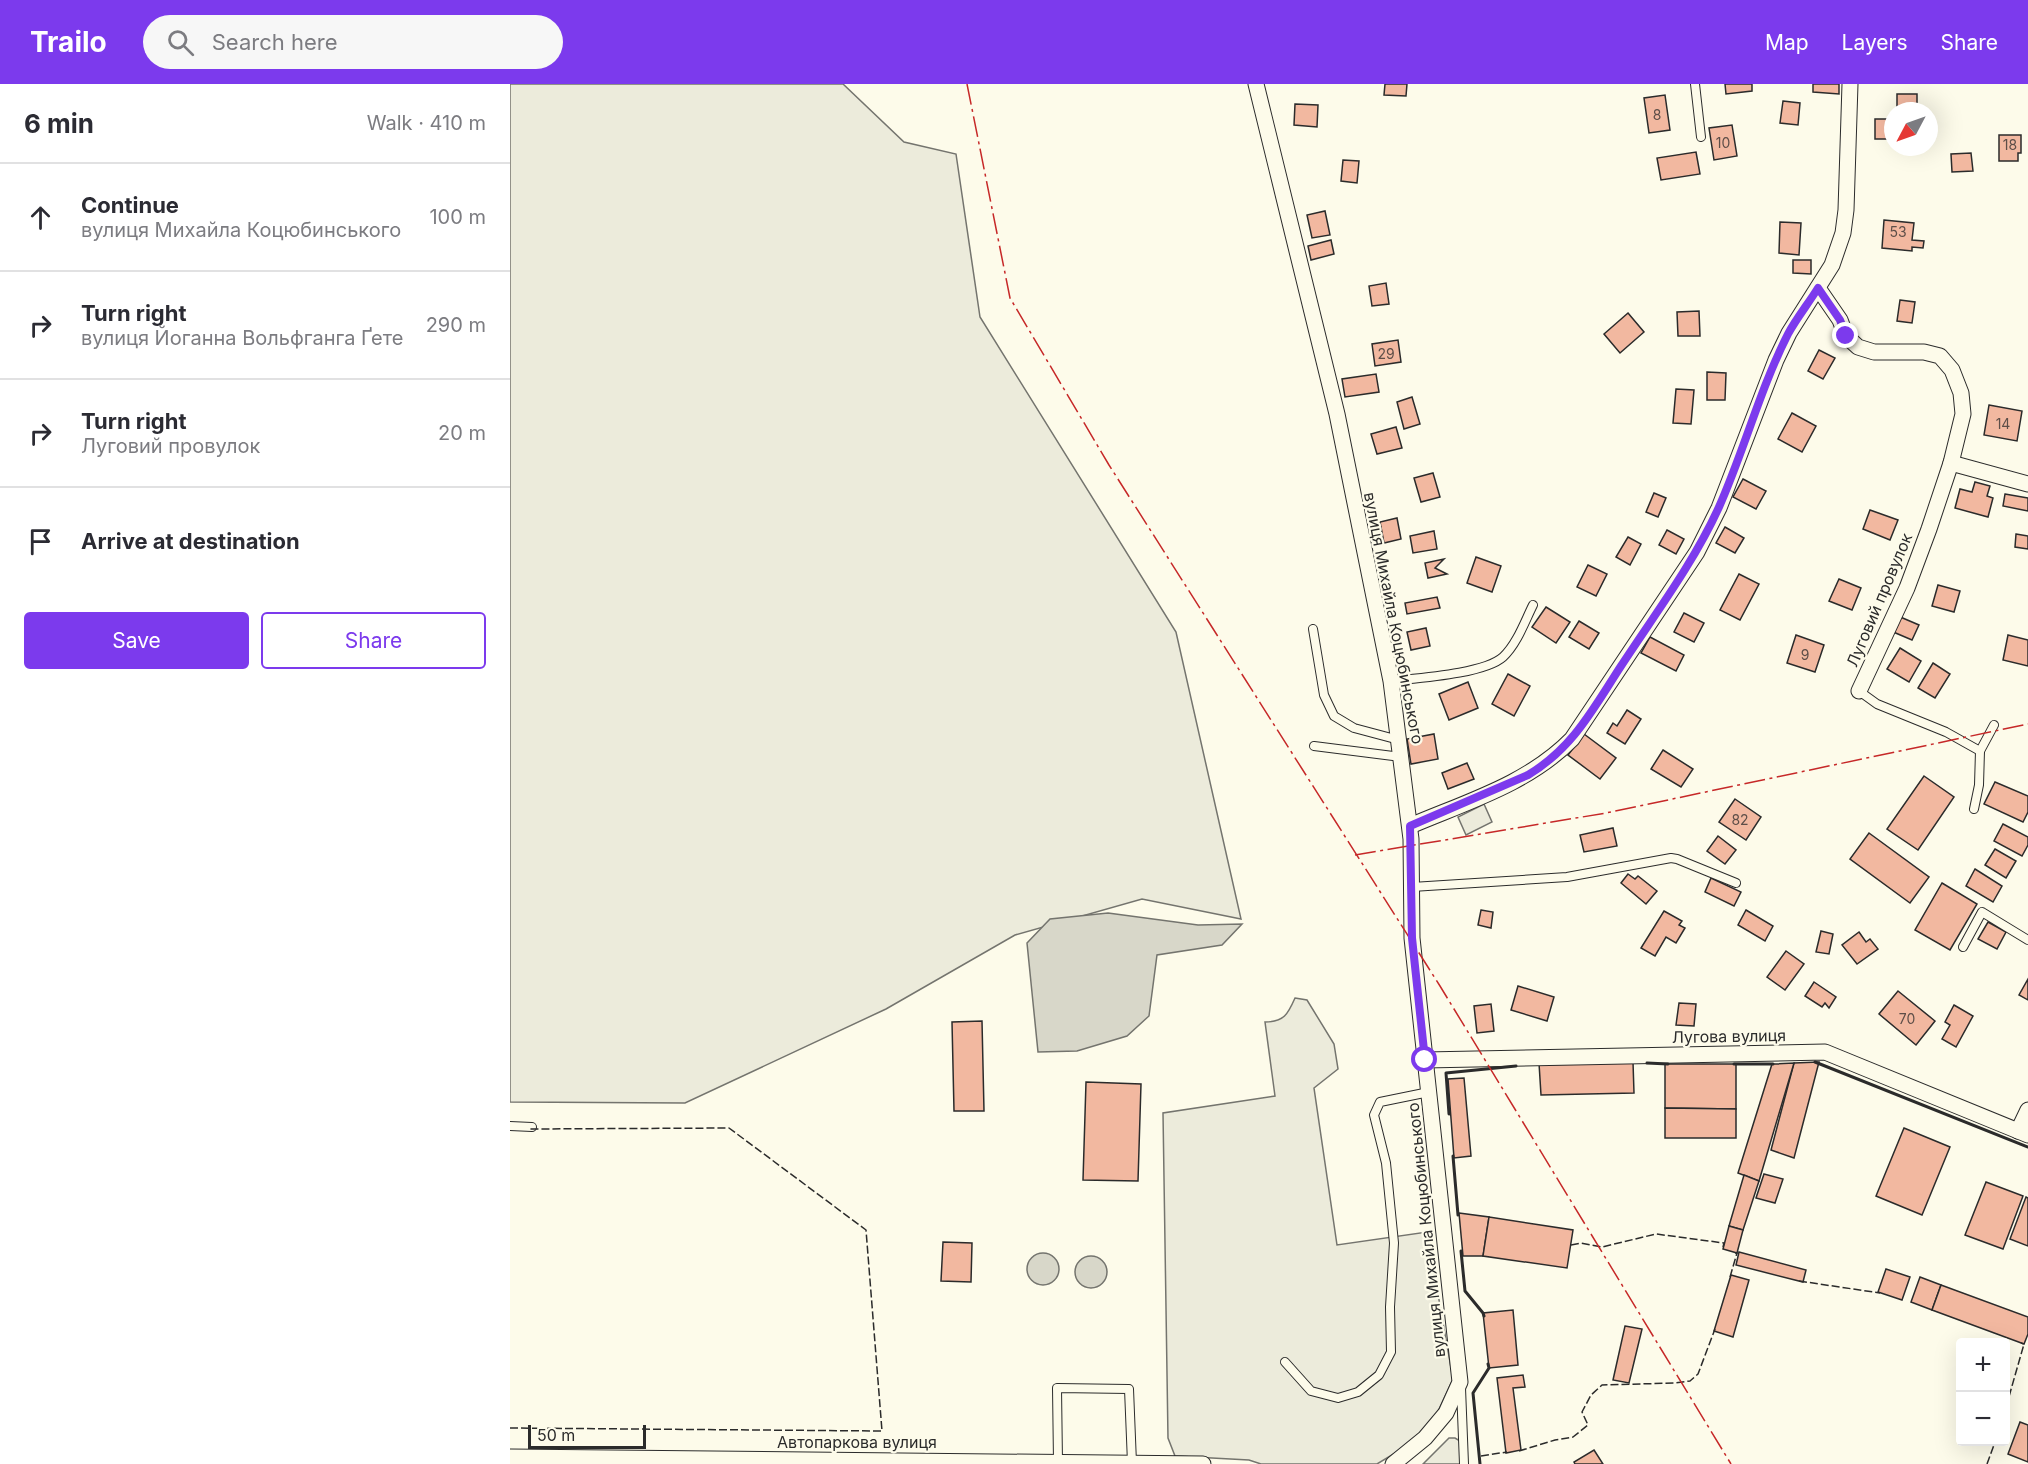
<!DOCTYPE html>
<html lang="en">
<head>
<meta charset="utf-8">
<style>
  :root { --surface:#fff; --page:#f7f7f7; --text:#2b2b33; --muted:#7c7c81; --line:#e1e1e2; --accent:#7c3aed }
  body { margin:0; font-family:Inter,sans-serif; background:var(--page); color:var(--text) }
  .controls { position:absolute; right:18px; bottom:18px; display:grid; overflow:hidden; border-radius:6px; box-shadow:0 6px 24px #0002 }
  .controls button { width:54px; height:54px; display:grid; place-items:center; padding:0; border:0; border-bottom:2px solid var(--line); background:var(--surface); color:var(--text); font:30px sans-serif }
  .compass { position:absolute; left:1374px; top:18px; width:54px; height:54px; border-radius:50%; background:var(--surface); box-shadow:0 6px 24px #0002; rotate:229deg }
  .scale { position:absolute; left:18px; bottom:15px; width:118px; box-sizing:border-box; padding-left:6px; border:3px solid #2b2b2b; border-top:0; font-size:16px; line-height:21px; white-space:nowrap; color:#2b2b2b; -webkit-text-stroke:4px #fdfbea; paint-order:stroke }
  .stop { position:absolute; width:18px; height:18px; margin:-14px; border:4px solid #7c3aed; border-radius:50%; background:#fff }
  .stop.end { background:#7c3aed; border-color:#fff; box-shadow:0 2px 6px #0008 }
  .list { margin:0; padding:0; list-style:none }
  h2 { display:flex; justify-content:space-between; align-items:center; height:78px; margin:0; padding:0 24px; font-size:26px }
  h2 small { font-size:20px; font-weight:400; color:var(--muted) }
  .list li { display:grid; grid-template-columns:39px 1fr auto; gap:18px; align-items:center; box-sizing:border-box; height:108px; padding:0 24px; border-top:2px solid var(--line) }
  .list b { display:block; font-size:22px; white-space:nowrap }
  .list p { margin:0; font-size:20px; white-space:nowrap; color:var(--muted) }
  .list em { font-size:20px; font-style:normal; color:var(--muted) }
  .actions { display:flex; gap:12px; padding:18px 24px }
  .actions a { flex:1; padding:14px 0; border:2px solid var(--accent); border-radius:6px; text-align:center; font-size:21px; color:var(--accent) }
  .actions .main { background:var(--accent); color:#fff }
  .icon { flex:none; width:33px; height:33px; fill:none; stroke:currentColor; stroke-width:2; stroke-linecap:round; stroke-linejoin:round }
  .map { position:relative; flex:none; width:1518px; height:1380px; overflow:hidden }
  header { display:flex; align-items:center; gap:36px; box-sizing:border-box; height:84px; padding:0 30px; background:var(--accent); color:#fff }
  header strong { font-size:28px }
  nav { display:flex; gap:33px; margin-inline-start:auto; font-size:21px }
  .search { width:420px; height:54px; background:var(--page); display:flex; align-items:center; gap:15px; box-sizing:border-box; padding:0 21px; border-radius:33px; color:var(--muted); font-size:22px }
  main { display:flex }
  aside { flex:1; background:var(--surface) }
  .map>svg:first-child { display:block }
  .green { fill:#ecebdb; stroke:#74746e; stroke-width:1.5 }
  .water { fill:#d8d7c9; stroke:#74746e; stroke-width:1.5 }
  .building { fill:#f2b8a0; stroke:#2b2b2b; stroke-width:1.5 }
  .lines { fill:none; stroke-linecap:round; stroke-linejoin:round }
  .lane-casing { stroke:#2b2b2b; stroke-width:10 }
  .street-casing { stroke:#2b2b2b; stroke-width:17 }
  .lane { stroke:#fdfbea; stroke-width:8 }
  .street { stroke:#fdfbea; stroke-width:15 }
  .fence { stroke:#2b2b2b; stroke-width:1.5; stroke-dasharray:8 3; stroke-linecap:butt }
  .wall { stroke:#2b2b2b; stroke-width:3 }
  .power { stroke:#c62828; stroke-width:1.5; stroke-dasharray:21 4.5 3 4.5; stroke-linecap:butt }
  .route { stroke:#7c3aed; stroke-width:8 }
  .labels { text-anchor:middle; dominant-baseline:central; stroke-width:4.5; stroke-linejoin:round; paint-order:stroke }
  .number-label { font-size:14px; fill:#5d4e48 }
  .street-label { font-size:16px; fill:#2b2b2b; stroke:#fdfbea }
</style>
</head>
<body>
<header>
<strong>Trailo</strong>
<div class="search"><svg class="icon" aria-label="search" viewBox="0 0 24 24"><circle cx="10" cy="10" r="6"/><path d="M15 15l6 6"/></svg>Search here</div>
<nav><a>Map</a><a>Layers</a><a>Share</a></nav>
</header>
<main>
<aside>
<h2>6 min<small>Walk · 410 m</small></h2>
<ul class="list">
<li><svg class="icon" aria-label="ahead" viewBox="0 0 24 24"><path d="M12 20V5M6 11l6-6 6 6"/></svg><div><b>Continue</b><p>вулиця Михайла Коцюбинського</p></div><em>100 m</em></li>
<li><svg class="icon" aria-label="right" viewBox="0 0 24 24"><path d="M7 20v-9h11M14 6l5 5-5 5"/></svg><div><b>Turn right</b><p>вулиця Йоганна Вольфганга Ґете</p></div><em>290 m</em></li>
<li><svg class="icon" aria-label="right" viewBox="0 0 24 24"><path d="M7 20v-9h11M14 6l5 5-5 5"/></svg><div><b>Turn right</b><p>Луговий провулок</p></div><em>20 m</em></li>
<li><svg class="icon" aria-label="arrive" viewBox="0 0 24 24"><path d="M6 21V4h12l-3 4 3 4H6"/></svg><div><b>Arrive at destination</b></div></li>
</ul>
<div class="actions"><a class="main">Save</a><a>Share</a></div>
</aside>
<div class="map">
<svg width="1518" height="1380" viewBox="0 0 1518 1380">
  <rect width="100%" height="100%" fill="#fdfbea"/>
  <g class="green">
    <path d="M 0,0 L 333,0 L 394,58 L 446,70 L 470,233 L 666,548 L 731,835 L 632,815 L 505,851 L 376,925 L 175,1019 L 0,1018 Z"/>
    <path d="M 974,720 L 982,738 L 956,751 L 948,733 Z"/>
    <path d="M 785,914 L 797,916 L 824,960 L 828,985 L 804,1004 L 827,1161 L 917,1148 L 943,1295 L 923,1338 L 897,1362 L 867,1380 L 751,1380 L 739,1376 L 665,1372 L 658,1354 L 653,1029 L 765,1012 L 755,938 C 774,938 778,930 785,914 Z"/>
    <path d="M 939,1354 L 945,1354 L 950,1357 L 951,1380 L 913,1380 Z"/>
  </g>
  <g class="water">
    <path d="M 598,829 L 688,841 L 732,840 L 712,861 L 647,871 L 639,932 L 617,952 L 567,967 L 528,968 L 517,859 L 540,835 Z"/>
    <circle cx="533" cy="1185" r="16"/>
    <circle cx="581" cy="1188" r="16"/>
  </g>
  <g class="building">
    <path d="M 875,0 L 897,0 L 896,12 L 874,11 Z"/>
    <path d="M 1215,0 L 1242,0 L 1242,7 L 1216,10 Z"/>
    <path d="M 1303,0 L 1329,0 L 1329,10 L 1303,8 Z"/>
    <rect x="1387" y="10" width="20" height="17"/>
    <path d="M 1155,11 L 1160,46 L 1139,49 L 1134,14 Z"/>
    <path d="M 1273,17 L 1290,19 L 1288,41 L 1270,39 Z"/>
    <path d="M 785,20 L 808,21 L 807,43 L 784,41 Z"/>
    <rect x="1365" y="35" width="18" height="20"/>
    <path d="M 1222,41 L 1227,72 L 1204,76 L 1199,44 Z"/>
    <path d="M 1489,51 L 1511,51 L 1511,69 L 1508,69 L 1508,77 L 1489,77 Z"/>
    <path d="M 1186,68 L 1190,90 L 1151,96 L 1147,74 Z"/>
    <path d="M 1461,69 L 1463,87 L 1442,88 L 1441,70 Z"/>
    <path d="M 833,76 L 849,77 L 847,99 L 831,97 Z"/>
    <path d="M 815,127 L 820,151 L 802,154 L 797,131 Z"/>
    <path d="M 1374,136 L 1404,139 L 1402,156 L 1414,157 L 1413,164 L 1402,163 L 1402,167 L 1372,164 Z"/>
    <path d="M 1270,138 L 1291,139 L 1289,171 L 1269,169 Z"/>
    <path d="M 821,156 L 824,170 L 801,176 L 798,162 Z"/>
    <path d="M 1283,176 L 1301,176 L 1301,190 L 1283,189 Z"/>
    <path d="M 876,199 L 879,220 L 862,222 L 859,202 Z"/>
    <path d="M 1390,216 L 1405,218 L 1402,239 L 1387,237 Z"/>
    <path d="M 1189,227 L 1190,252 L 1168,252 L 1167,228 Z"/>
    <path d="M 1118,229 L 1134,248 L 1110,269 L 1094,250 Z"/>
    <path d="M 888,256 L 891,278 L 865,282 L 862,260 Z"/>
    <path d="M 1309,266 L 1325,274 L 1313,295 L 1298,287 Z"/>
    <path d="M 1197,288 L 1216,289 L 1215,316 L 1197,316 Z"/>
    <path d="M 866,290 L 869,308 L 835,313 L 832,295 Z"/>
    <path d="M 1166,305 L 1184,306 L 1181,340 L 1163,339 Z"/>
    <path d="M 902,313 L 910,340 L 894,345 L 887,318 Z"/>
    <path d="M 1479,321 L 1512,327 L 1507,357 L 1474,351 Z"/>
    <path d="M 1282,329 L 1306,342 L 1292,368 L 1268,355 Z"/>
    <path d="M 886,343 L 892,364 L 867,370 L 861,350 Z"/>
    <path d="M 923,389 L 930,413 L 911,418 L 904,394 Z"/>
    <path d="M 1233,395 L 1256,407 L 1246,425 L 1223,413 Z"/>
    <path d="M 1465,398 L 1480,402 L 1477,412 L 1483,414 L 1478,433 L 1445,424 L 1450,405 L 1462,408 Z"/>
    <path d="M 1144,409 L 1156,414 L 1148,433 L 1136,428 Z"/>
    <path d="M 1495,410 L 1518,414 L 1518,427 L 1493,422 Z"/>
    <path d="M 1360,426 L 1388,436 L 1380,456 L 1353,445 Z"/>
    <path d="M 887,434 L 891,455 L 874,459 L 870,438 Z"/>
    <path d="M 1215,443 L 1234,454 L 1225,469 L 1206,459 Z"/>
    <path d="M 1157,446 L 1174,455 L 1166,470 L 1149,461 Z"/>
    <path d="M 924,447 L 927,465 L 903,469 L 900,452 Z"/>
    <path d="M 1506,450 L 1518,452 L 1518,465 L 1505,463 Z"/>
    <path d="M 1118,453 L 1131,460 L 1120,481 L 1106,473 Z"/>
    <path d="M 966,473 L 991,482 L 982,508 L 957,499 Z"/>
    <path d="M 934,475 L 925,484 L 937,490 L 918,494 L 915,479 Z"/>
    <path d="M 1078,481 L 1097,490 L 1086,512 L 1067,503 Z"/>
    <path d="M 1229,490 L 1249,500 L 1230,536 L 1210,526 Z"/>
    <path d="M 1329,495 L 1351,504 L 1342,526 L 1319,517 Z"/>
    <path d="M 1428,501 L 1450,507 L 1444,528 L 1422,522 Z"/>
    <path d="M 927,513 L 930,524 L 897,530 L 895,519 Z"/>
    <path d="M 1036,523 L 1060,538 L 1046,559 L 1022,543 Z"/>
    <path d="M 1174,529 L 1194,539 L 1184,558 L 1164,548 Z"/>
    <path d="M 1388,532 L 1409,541 L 1402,556 L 1381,547 Z"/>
    <path d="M 1069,537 L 1089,549 L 1079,565 L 1059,553 Z"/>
    <path d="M 916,544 L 920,562 L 901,566 L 897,548 Z"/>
    <path d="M 1286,551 L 1314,561 L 1305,588 L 1277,579 Z"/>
    <path d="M 1498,551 L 1518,556 L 1518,582 L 1493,576 Z"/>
    <path d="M 1140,553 L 1174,571 L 1166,587 L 1131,569 Z"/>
    <path d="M 1390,564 L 1411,577 L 1399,598 L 1377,585 Z"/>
    <path d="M 1423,579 L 1440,590 L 1425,614 L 1408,604 Z"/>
    <path d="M 998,590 L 1020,602 L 1004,632 L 982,620 Z"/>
    <path d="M 958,598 L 968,624 L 939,636 L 929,610 Z"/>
    <path d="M 1117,626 L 1131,635 L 1115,660 L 1097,649 L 1103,639 L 1107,642 Z"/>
    <path d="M 924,650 L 928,675 L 901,680 L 897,655 Z"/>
    <path d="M 1074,650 L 1106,674 L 1090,695 L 1058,671 Z"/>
    <path d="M 1153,666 L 1183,685 L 1171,703 L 1141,685 Z"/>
    <path d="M 957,679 L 964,695 L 938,705 L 932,689 Z"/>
    <path d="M 1414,692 L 1444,713 L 1408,766 L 1377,745 Z"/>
    <path d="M 1485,698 L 1518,712 L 1518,728 L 1513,738 L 1474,720 Z"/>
    <path d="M 1225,715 L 1251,733 L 1236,756 L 1209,738 Z"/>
    <path d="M 1493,740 L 1518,753 L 1518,761 L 1512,772 L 1484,757 Z"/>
    <path d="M 1103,744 L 1107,762 L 1074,768 L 1070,751 Z"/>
    <path d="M 1359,749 L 1419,793 L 1400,819 L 1340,775 Z"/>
    <path d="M 1208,752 L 1226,766 L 1215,780 L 1197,767 Z"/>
    <path d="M 1485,765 L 1506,777 L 1496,794 L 1475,781 Z"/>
    <path d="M 1465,785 L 1492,802 L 1483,818 L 1456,802 Z"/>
    <path d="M 1118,790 L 1125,795 L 1128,792 L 1147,807 L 1136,820 L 1111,799 Z"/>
    <path d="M 1201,794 L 1231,808 L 1224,822 L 1195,808 Z"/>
    <path d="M 1432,799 L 1467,820 L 1440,866 L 1405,846 Z"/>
    <path d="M 971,826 L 983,828 L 981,844 L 968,841 Z"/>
    <path d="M 1236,826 L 1263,842 L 1255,857 L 1228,841 Z"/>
    <path d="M 1154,827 L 1172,837 L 1169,841 L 1175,844 L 1166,859 L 1156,853 L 1145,872 L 1131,864 Z"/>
    <path d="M 1478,838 L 1496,848 L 1487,865 L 1468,855 Z"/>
    <path d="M 1311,847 L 1323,850 L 1319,870 L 1306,868 Z"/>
    <path d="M 1349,848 L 1356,858 L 1360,855 L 1368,865 L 1347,880 L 1332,861 Z"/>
    <path d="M 1276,867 L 1294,880 L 1275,906 L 1257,893 Z"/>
    <path d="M 1518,895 L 1518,916 L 1509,911 Z"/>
    <path d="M 1304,898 L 1326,913 L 1319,924 L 1315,919 L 1312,923 L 1295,912 Z"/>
    <path d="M 1008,902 L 1044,913 L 1037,937 L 1001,926 Z"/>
    <path d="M 1388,907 L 1425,937 L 1406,961 L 1369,930 Z"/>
    <path d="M 1169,919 L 1186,920 L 1184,942 L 1166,941 Z"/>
    <path d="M 981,920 L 984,947 L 967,949 L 964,922 Z"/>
    <path d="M 1444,921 L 1463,932 L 1446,963 L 1432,955 L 1440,941 L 1435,938 Z"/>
    <path d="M 472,937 L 474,1027 L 444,1027 L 442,938 Z"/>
    <path d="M 1123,978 L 1124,1009 L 1031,1011 L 1029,979 Z"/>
    <path d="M 1309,978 L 1284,1074 L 1261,1066 L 1284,979 Z"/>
    <path d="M 1284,979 L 1249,1097 L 1228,1089 L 1262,980 Z"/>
    <path d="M 1155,980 L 1226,980 L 1226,1025 L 1155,1024 Z"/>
    <path d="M 954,994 L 961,1072 L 944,1074 L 938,995 Z"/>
    <path d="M 576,998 L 631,1000 L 628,1097 L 573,1096 Z"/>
    <path d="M 1155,1024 L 1226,1025 L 1226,1054 L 1155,1054 Z"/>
    <path d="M 1394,1044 L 1440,1063 L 1412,1131 L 1366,1112 Z"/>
    <path d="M 1254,1090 L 1273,1095 L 1265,1119 L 1246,1114 Z"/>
    <path d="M 1234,1091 L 1249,1097 L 1233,1146 L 1219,1142 Z"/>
    <path d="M 1476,1098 L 1513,1112 L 1493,1165 L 1455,1151 Z"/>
    <path d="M 1516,1113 L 1518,1114 L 1518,1162 L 1500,1155 Z"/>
    <path d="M 949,1129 L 979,1133 L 973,1172 L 953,1172 Z"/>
    <path d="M 979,1133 L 1063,1146 L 1057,1184 L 973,1172 Z"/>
    <path d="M 1219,1142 L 1233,1146 L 1227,1169 L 1213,1165 Z"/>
    <path d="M 433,1158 L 462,1159 L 461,1198 L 431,1197 Z"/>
    <path d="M 1229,1168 L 1296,1186 L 1293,1198 L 1226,1181 Z"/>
    <path d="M 1376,1185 L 1400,1193 L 1392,1216 L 1368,1208 Z"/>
    <path d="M 1221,1191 L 1239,1196 L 1223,1253 L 1204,1247 Z"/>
    <path d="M 1410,1193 L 1431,1201 L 1422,1226 L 1401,1218 Z"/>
    <path d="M 1431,1201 L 1518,1233 L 1518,1250 L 1514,1260 L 1422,1226 Z"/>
    <path d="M 1003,1226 L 1008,1281 L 979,1284 L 973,1229 Z"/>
    <path d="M 1115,1242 L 1132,1245 L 1119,1299 L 1103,1296 Z"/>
    <path d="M 1013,1291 L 1015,1303 L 1003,1304 L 1011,1366 L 996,1369 L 987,1294 Z"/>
    <path d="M 1510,1338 L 1518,1341 L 1518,1378 L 1498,1370 Z"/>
    <path d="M 1084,1366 L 1093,1380 L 1065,1380 L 1064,1378 Z"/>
  </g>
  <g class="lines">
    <g class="lane-casing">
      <g id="lane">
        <path d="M 1185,0 L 1191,53"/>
        <path d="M 803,545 L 814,611 L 824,632 L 844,644 L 889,656"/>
        <path d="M 881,597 C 907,594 974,590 993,573 C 1007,560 1015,537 1023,521"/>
        <path d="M 1349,607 L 1367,620 L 1436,648 L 1470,667"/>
        <path d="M 804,662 L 891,673"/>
        <path d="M 1464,725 L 1469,701 L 1470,667 L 1484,641"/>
        <path d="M 902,803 L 1057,793 L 1161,774 L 1167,775 L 1226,799"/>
        <path d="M 1453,863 L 1472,828 L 1518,856"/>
        <path d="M 0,1042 L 22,1043"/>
        <path d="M 775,1278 L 801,1307 L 828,1314 L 848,1308 L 869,1291 L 881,1268 L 880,1223 L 884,1159 L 876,1079 L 864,1031 L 870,1018 L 919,1008"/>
        <path d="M 951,1304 L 954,1380"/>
        <path d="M 548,1378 L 547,1304 L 619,1305 L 622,1379"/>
      </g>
    </g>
    <g class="street-casing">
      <g id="street">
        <path d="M 746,0 L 827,330 L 881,597 L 901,755 L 902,854 L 950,1298 L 936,1329 L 915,1354 L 883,1380"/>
        <path d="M 1308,204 L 1330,236 L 1336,252 L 1348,263 L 1364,268 L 1414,268 L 1430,272 L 1442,286 L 1451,309 L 1453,330 L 1441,379 L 1419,445 L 1397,504 L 1349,607"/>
        <path d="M 1441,379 L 1518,400"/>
        <path d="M 900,742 C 956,718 1018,700 1062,655 L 1187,468 L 1209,424 L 1266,276 L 1279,249 L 1322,181 L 1333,149 L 1336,126 L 1340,0"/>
        <path d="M 915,976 L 1315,968 L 1518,1051"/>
        <path d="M 1508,1047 L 1518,1026"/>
        <path d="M 0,1373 L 693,1380"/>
      </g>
    </g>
    <use href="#lane" class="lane"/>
    <use href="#street" class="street"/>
    <g class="fence">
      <path d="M 1061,1161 L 1071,1159 L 1092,1163 L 1146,1150 L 1214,1159 L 1213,1163"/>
      <path d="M 1220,1193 L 1227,1169 L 1225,1169"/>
      <path d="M 1289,1197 L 1370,1209"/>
      <path d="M 1496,1323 L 1514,1260 L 1511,1259"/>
      <path d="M 0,1344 L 372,1347 L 356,1146 L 219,1044 L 19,1045"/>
      <path d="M 1009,1367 L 1045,1356 L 1063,1353 L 1078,1341 L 1072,1328 L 1081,1311 L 1092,1301 L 1165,1299 L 1180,1297 L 1188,1290 L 1205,1245"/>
      <path d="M 971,1372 L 997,1368"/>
      <path d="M 1477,1380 L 1485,1358"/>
    </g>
    <g class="wall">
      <path d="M 1305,978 L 1518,1063"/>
      <path d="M 1137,979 L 1158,980"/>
      <path d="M 1224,980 L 1263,980"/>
      <path d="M 939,1030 L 936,989 L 1006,982"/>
      <path d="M 943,1072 L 948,1131"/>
      <path d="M 951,1167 L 955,1207 L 973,1229 L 974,1232"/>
      <path d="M 970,1380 L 963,1309 L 979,1284 L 978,1280"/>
    </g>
    <g class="power">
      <path d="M 457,0 L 500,214 L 599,381 L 930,902 L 1221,1380"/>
      <path d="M 845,771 L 1096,729 L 1518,640"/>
    </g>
  </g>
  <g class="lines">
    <path class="route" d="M 915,976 L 902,854 L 900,742 L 1018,691 C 1063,664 1083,625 1111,582 C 1145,530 1183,480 1209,423 C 1234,367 1250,305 1278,250 C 1286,235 1298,220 1308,204 L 1330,236 L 1336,252"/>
  </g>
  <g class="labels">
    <g class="number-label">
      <text x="1147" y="30">8</text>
      <text x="1213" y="58">10</text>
      <text x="1500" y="60">18</text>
      <text x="1388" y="147">53</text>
      <text x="876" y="269">29</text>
      <text x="1493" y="339">14</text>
      <text x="1295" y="570">9</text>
      <text x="1230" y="735">82</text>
      <text x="1397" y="934">70</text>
    </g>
    <g class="street-label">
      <text transform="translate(1369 516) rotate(-67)">Луговий провулок</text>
      <text transform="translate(884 534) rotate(79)">вулиця Михайла Коцюбинського</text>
      <text transform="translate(1219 952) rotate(-1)">Лугова вулиця</text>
      <text transform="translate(916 1146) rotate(-96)">вулиця Михайла Коцюбинського</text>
      <text x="347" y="1358">Автопаркова вулиця</text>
    </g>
  </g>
</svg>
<div class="controls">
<button>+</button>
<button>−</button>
</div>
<svg class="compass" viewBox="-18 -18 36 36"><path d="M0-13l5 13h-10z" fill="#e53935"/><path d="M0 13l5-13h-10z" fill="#7c7c81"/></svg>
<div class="scale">50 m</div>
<div class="stop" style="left:915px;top:976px"></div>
<div class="stop end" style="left:1336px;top:252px"></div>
</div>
</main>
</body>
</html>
